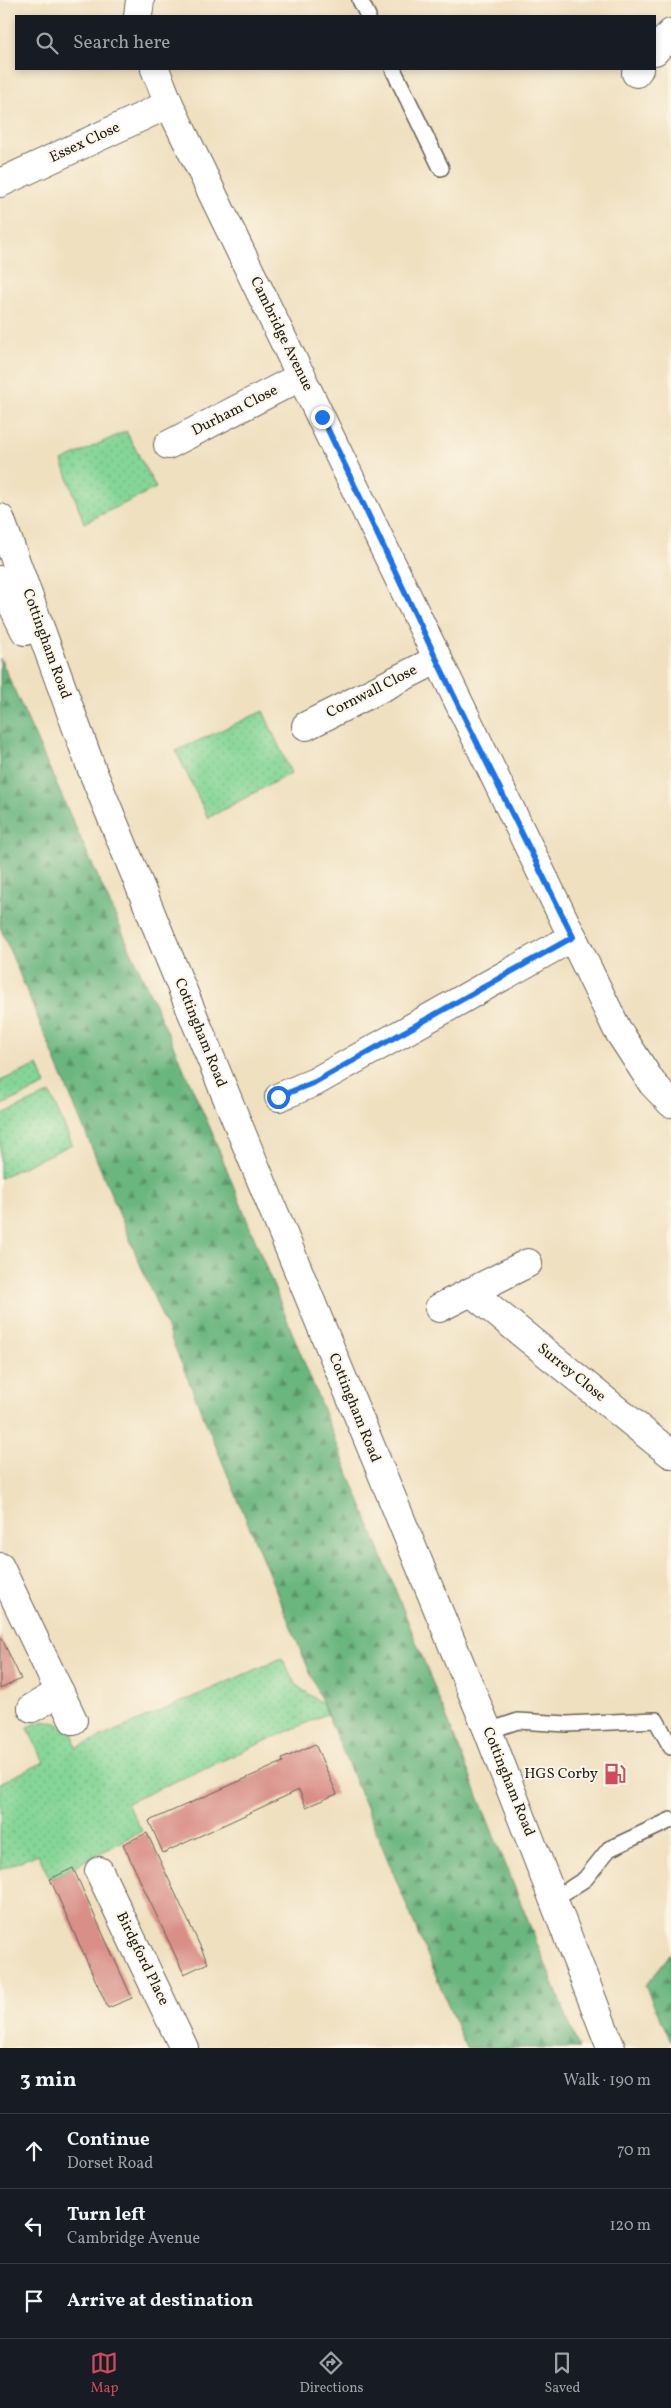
<!DOCTYPE html>
<html lang="en">
<head>
<meta charset="utf-8">
<style>
  :root { --surface:#171b24; --page:#242831; --text:#f1f3f6; --muted:#9ea1a6; --line:#363941; --accent:#d1495b }
  body { margin:0; font-family:Vollkorn,serif; background:var(--page); color:var(--text) }
  .stop { position:absolute; width:15px; height:15px; margin:-11px; border:4px solid #1a73e8; border-radius:50%; background:#fff }
  .stop.end { background:#1a73e8; border-color:#fff; box-shadow:0 1px 5px #0008 }
  .list { margin:0; padding:0; list-style:none }
  h2 { display:flex; justify-content:space-between; align-items:center; height:65px; margin:0; padding:0 20px; font-size:21px }
  h2 small { font-size:16px; font-weight:400; color:var(--muted) }
  .list li { display:grid; grid-template-columns:32px 1fr auto; gap:15px; align-items:center; box-sizing:border-box; height:75px; padding:0 20px; border-top:1px solid var(--line) }
  .list b { display:block; font-size:19px; white-space:nowrap }
  .list p { margin:0; font-size:16px; white-space:nowrap; color:var(--muted) }
  .list em { font-size:16px; font-style:normal; color:var(--muted) }
  .icon { flex:none; width:28px; height:28px; fill:none; stroke:currentColor; stroke-width:2; stroke-linecap:round; stroke-linejoin:round }
  .map { position:relative; flex:none; width:671px; height:2048px; overflow:hidden }
  .search { position:absolute; background:var(--surface); box-shadow:0 2px 8px #0003; left:15px; right:15px; top:15px; height:55px; display:flex; align-items:center; gap:12px; box-sizing:border-box; padding:0 18px; border-radius:0px; color:var(--muted); font-size:19px }
  .sheet { height:290px; background:var(--surface) }
  nav { display:flex; justify-content:space-around; align-items:center; box-sizing:border-box; height:70px; border-top:1px solid var(--line); background:var(--surface); font-size:14px; color:var(--muted) }
  nav a { display:grid; justify-items:center; gap:2px }
  nav .on { color:var(--accent) }
  .map>svg:first-child { display:block }
  .grass { fill:url(#grass-dots); stroke:#507859 }
  .forest { fill:url(#forest-firs); stroke:#44694e }
  .building { fill:#d88f88 }
  .lines { fill:none; stroke-linecap:round; stroke-linejoin:round }
  .lane-casing { stroke:#666155; stroke-width:18 }
  .street-casing { stroke:#666155; stroke-width:30 }
  .highway-casing { stroke:#666155; stroke-width:30 }
  .lane { stroke:#fff; stroke-width:15 }
  .street { stroke:#fff; stroke-width:28 }
  .highway { stroke:#fff; stroke-width:28 }
  .route { stroke:#1a73e8; stroke-width:6 }
  .labels { text-anchor:middle; dominant-baseline:central; stroke-width:4; stroke-linejoin:round; paint-order:stroke }
  .street-label { font-size:15px; fill:#1c1c1c; stroke:#fcf5e5 }
  .poi-label { font-size:15px; fill:#1c1c1c; stroke:#fcf5e5; text-anchor:end }
</style>
</head>
<body>
<div class="map">
<svg width="671" height="2048" viewBox="0 0 671 2048">
  <defs>
    <pattern id="grass-dots" width="8" height="8" patternUnits="userSpaceOnUse" patternTransform="scale(1.25)"><rect width="8" height="8" fill="#84d596"/><path d="M2 2h.1M6 6h.1" fill="none" stroke="#71b681" stroke-width="1.8" stroke-linecap="round"/></pattern>
    <pattern id="forest-firs" width="22" height="20" patternUnits="userSpaceOnUse" patternTransform="scale(1.25)"><rect width="22" height="20" fill="#6bb67f"/><path d="M5 1l3.5 6h-7zM16 11l3.5 6h-7z" fill="#579367"/></pattern>
  </defs>
  <rect width="100%" height="100%" fill="#fcf5e5"/>
  <filter id="ink" filterUnits="userSpaceOnUse"><feTurbulence type="fractalNoise" baseFrequency=".02" numOctaves="2"/><feDisplacementMap in="SourceGraphic" scale="10" xChannelSelector="R" yChannelSelector="G"/><feConvolveMatrix kernelMatrix="1 2 1 2 8 2 1 2 1" color-interpolation-filters="sRGB"/></filter>
  <filter id="wash" filterUnits="userSpaceOnUse"><feTurbulence type="fractalNoise" baseFrequency=".0096" numOctaves="4" result="noise"/><feDisplacementMap in="SourceGraphic" scale="20" xChannelSelector="R" yChannelSelector="G"/><feGaussianBlur stdDeviation="1.12" result="paint"/><feColorMatrix in="noise" values="0 0 0 0 0 0 0 0 0 0 0 0 0 0 0 0 0 1.4 0 .05"/><feComposite in="paint" operator="in"/></filter>
  <g filter="url(#wash)">
    <rect width="100%" height="100%" fill="#efe0c0"/>
    <g class="grass">
      <path d="M 126,431 L 156,488 L 84,523 L 62,461 Z"/>
      <path d="M 263,711 L 291,773 L 208,818 L 176,751 Z"/>
      <path d="M 38,1065 L 46,1085 L 0,1106 L 0,1081 Z"/>
      <path d="M 50,1093 L 72,1144 L 0,1178 L 0,1116 Z"/>
      <path d="M 282,1658 L 296,1685 L 333,1711 L 127,1803 L 142,1831 L 50,1879 L 38,1854 L 0,1870 L 0,1783 L 44,1762 L 27,1727 C 47,1718 56,1720 73,1734 L 76,1748 Z"/>
    </g>
    <g class="forest">
      <path d="M 0,658 L 211,1130 L 579,2048 L 466,2048 L 0,927 Z"/>
      <path d="M 671,1953 L 671,2041 L 645,1986 Z"/>
    </g>
    <g id="blocks">
      <g class="building">
        <path d="M 0,1635 L 21,1679 L 0,1689 Z"/>
        <path d="M 315,1744 L 337,1794 L 306,1807 L 299,1790 L 163,1853 L 149,1821 L 283,1762 L 282,1759 Z"/>
        <path d="M 147,1833 L 208,1963 L 184,1974 L 123,1844 Z"/>
        <path d="M 73,1868 L 132,1998 L 108,2008 L 50,1879 Z"/>
      </g>
    </g>
  </g>
  <g filter="url(#ink)">
    <use href="#blocks" fill-opacity="0" stroke="#666155" stroke-width="1"/>
    <g class="lines">
      <g class="lane-casing">
        <g id="lane">
          <path d="M 360,0 L 368,16"/>
          <path d="M 393,69 L 441,168"/>
          <path d="M 488,1731 L 518,1721 L 567,1724 L 656,1720 L 671,1747"/>
          <path d="M 554,1899 L 585,1879 L 609,1849 L 671,1820"/>
        </g>
      </g>
      <g class="street-casing">
        <g id="street">
          <path d="M 138,16 L 140,0"/>
          <path d="M 655,51 L 671,33"/>
          <path d="M 155,69 L 169,104 L 617,1029 L 652,1083 L 671,1103"/>
          <path d="M 636,73 L 639,69"/>
          <path d="M 0,183 L 169,104"/>
          <path d="M 168,445 L 302,376"/>
          <path d="M 306,726 L 438,659"/>
          <path d="M 279,1097 L 315,1082 L 573,937"/>
          <path d="M 471,1292 L 671,1454"/>
          <path d="M 439,1308 L 528,1263"/>
          <path d="M 0,1567 L 73,1720"/>
          <path d="M 32,1708 L 60,1692"/>
          <path d="M 99,1871 L 184,2048"/>
        </g>
      </g>
      <g class="highway-casing">
        <g id="highway">
          <path d="M 0,518 L 92,770 L 488,1731 L 611,2048"/>
          <path d="M 0,580 L 25,631"/>
        </g>
      </g>
      <use href="#lane" class="lane"/>
      <use href="#street" class="street"/>
      <use href="#highway" class="highway"/>
    </g>
  </g>
  <g class="lines" filter="url(#ink)">
    <path class="route" d="M 278,1097 L 315,1082 L 573,937 L 453,694 L 322,417"/>
  </g>
  <defs>
    <g id="fuel-bare" transform="scale(1.725)"><path d="M-5.5-6h7V0h2V4h1.3V-2.5L3-4.5l.8-.8L6-3V5H2.5V1h-1V6h-7ZM-4.2-4.7v3.2H.2V-4.7Z" fill="#d1495b" stroke="#fcf5e5" stroke-width="2.5" paint-order="stroke"/></g>
  </defs>
  <g fill-rule="evenodd">
    <use href="#fuel-bare" x="615" y="1774"/>
  </g>
  <g class="labels">
    <g class="street-label">
      <text transform="translate(85 143) rotate(-25)">Essex Close</text>
      <text transform="translate(281 334) rotate(64)">Cambridge Avenue</text>
      <text transform="translate(235 411) rotate(-27)">Durham Close</text>
      <text transform="translate(46 644) rotate(70)">Cottingham Road</text>
      <text transform="translate(372 692) rotate(-27)">Cornwall Close</text>
      <text transform="translate(200 1033) rotate(68)">Cottingham Road</text>
      <text transform="translate(571 1373) rotate(39)">Surrey Close</text>
      <text transform="translate(354 1408) rotate(68)">Cottingham Road</text>
      <text transform="translate(508 1782) rotate(68)">Cottingham Road</text>
      <text transform="translate(142 1959) rotate(64)">Birdgford Place</text>
    </g>
    <g class="poi-label">
      <text x="598" y="1774">HGS Corby</text>
    </g>
  </g>
</svg>
<div class="stop" style="left:278px;top:1097px"></div>
<div class="stop end" style="left:322px;top:417px"></div>
<div class="search"><svg class="icon" aria-label="search" viewBox="0 0 24 24"><circle cx="10" cy="10" r="6"/><path d="M15 15l6 6"/></svg>Search here</div>
</div>
<section class="sheet">
<h2>3 min<small>Walk · 190 m</small></h2>
<ul class="list">
<li><svg class="icon" aria-label="ahead" viewBox="0 0 24 24"><path d="M12 20V5M6 11l6-6 6 6"/></svg><div><b>Continue</b><p>Dorset Road</p></div><em>70 m</em></li>
<li><svg class="icon" aria-label="left" viewBox="0 0 24 24"><path d="M17 20v-9H6M10 6l-5 5 5 5"/></svg><div><b>Turn left</b><p>Cambridge Avenue</p></div><em>120 m</em></li>
<li><svg class="icon" aria-label="arrive" viewBox="0 0 24 24"><path d="M6 21V4h12l-3 4 3 4H6"/></svg><div><b>Arrive at destination</b></div></li>
</ul>
</section>
<nav>
<a class="on"><svg class="icon" aria-label="map" viewBox="0 0 24 24"><path d="M3 6l6-2 6 2 6-2v14l-6 2-6-2-6 2zM9 4v14M15 6v14"/></svg>Map</a>
<a><svg class="icon" aria-label="directions" viewBox="0 0 24 24"><path d="M12 3l9 9-9 9-9-9zM9 14v-3h6M13 9l2 2-2 2"/></svg>Directions</a>
<a><svg class="icon" aria-label="saved" viewBox="0 0 24 24"><path d="M7 4h10v16l-5-4-5 4z"/></svg>Saved</a>
</nav>
</body>
</html>
